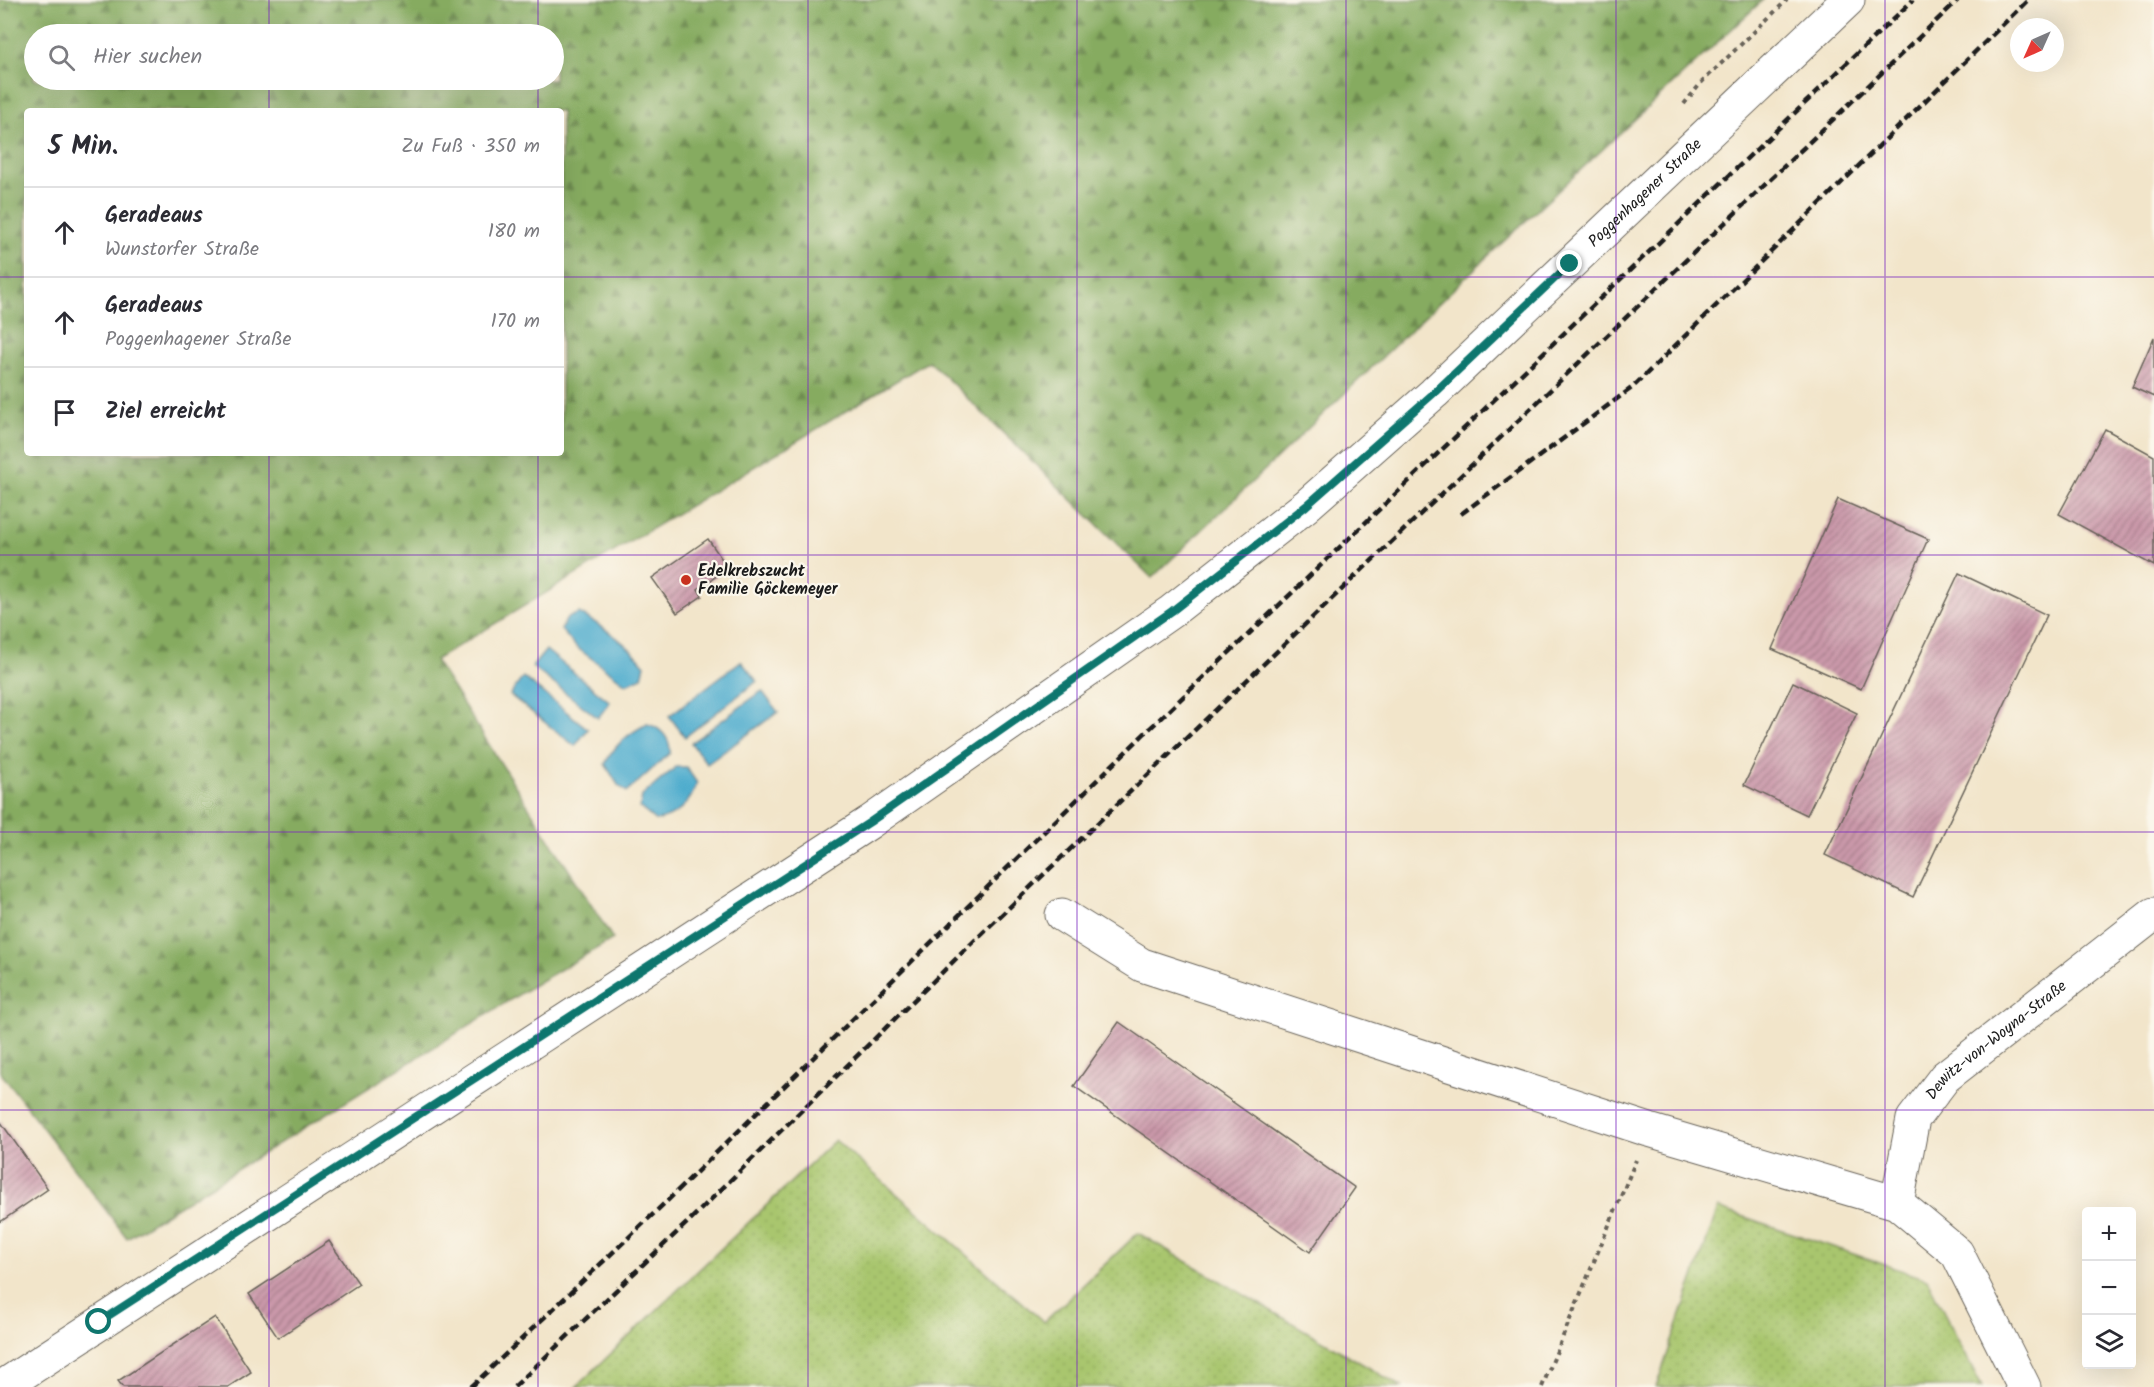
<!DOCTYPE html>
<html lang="de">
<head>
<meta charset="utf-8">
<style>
  :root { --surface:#fff; --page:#f2f2f3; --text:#2b2b33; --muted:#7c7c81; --line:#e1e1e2 }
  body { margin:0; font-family:Kalam,sans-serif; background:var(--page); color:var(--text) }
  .controls { position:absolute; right:18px; bottom:18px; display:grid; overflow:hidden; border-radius:6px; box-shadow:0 6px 24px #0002 }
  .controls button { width:54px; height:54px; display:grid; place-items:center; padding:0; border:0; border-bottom:2px solid var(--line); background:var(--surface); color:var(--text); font:30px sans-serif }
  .compass { position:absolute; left:2010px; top:18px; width:54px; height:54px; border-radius:50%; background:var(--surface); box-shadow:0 6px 24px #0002; rotate:225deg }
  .stop { position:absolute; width:18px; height:18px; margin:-14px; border:4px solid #0f766e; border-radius:50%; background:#fff }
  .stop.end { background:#0f766e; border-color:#fff; box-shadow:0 2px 6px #0008 }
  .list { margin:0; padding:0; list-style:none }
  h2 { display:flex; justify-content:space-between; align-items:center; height:78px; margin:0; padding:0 24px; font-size:26px }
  h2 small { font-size:20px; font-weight:400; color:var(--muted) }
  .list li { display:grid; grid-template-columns:39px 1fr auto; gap:18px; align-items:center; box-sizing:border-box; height:90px; padding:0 24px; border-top:2px solid var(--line) }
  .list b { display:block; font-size:22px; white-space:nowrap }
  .list p { margin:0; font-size:20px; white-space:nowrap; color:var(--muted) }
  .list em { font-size:20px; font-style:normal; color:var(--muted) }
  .icon { flex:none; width:33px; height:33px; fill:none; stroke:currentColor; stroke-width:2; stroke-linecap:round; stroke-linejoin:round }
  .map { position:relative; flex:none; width:2154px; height:1387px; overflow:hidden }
  .search { position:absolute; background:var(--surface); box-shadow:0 6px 24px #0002; left:24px; top:24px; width:540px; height:66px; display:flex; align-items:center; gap:15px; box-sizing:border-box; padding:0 21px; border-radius:33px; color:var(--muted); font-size:22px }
  .panel { position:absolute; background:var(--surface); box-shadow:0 6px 24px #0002; left:24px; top:108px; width:540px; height:348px; border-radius:6px }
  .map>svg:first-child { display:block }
  .grass { fill:url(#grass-dots); stroke:#627145; stroke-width:1.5 }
  .forest { fill:url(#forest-firs); stroke:#51643e; stroke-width:1.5; fill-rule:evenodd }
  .water { fill:#4eaccd; stroke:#356474; stroke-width:1.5 }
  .building { fill:url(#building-hatch) }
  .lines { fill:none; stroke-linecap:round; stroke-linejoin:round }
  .minor-casing { stroke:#676259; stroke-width:35 }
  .tertiary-casing { stroke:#676259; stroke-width:35 }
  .path { stroke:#676259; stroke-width:4; stroke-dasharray:4.5 4.5; stroke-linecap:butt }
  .minor { stroke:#fff; stroke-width:33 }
  .tertiary { stroke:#fff; stroke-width:33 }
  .rail { stroke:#1c1c1c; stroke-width:4.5; stroke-dasharray:9 4.5; stroke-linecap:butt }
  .route { stroke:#0f766e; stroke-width:8 }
  .grid { fill:none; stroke:#7b2cbf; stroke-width:1.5; stroke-opacity:0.55 }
  .poi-dot { fill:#c8321e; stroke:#fbf7ec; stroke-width:2 }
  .labels { text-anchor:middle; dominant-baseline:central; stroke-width:4.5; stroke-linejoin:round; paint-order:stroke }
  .street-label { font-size:16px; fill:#1c1c1c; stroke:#fbf7ec }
  .poi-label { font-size:16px; font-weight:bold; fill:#1c1c1c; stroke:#fbf7ec; text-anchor:start }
</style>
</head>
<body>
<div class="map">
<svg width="2154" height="1387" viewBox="0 0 2154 1387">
  <defs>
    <pattern id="grass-dots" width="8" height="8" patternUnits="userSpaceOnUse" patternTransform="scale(1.5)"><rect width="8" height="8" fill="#a9c66e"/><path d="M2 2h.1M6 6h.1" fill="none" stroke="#91aa5f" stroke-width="1.8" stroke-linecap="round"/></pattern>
    <pattern id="forest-firs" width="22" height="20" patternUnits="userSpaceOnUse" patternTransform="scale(1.5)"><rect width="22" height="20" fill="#86ab61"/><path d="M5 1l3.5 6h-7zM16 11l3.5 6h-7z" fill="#6d8a4f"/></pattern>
    <pattern id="building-hatch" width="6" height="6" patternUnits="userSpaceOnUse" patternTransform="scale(1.5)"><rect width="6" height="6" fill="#cb99aa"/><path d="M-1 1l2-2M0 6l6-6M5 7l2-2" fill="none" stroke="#a47c8a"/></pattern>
  </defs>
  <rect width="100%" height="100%" fill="#fbf7ec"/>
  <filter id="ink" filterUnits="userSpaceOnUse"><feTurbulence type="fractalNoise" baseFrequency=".0167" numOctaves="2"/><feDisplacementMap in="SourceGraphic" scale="12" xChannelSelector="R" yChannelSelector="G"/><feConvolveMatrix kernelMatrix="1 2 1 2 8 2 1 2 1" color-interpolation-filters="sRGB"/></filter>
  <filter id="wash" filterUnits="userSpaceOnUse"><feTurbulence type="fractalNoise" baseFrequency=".008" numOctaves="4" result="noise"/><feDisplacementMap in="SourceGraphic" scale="24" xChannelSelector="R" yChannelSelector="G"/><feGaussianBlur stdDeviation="1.35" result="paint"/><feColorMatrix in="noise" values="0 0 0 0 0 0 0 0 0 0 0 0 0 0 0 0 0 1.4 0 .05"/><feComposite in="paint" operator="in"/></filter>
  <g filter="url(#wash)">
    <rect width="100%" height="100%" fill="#f2e5ca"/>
    <g class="grass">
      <path d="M 835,1140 L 1044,1322 L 1138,1233 L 1402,1387 L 576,1387 Z"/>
      <path d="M 1718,1208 L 1927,1279 L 1982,1387 L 1656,1387 Z"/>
    </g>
    <path class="forest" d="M 0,0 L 1763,0 L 1486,258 L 1152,578 L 929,361 L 435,660 L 613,939 L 539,982 L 127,1238 L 0,1072 ZM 34,34 L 554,34 L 554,80 L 34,80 ZM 27,111 L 561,111 L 561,453 L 27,453 Z"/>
    <g class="water">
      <path d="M 579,613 C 604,627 627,643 645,665 L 642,677 L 626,684 L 576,647 L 561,630 L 567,618 Z"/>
      <path d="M 546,650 L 610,702 L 598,718 L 532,667 Z"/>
      <path d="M 741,661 L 757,681 L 685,737 L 669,716 Z"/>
      <path d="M 523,677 L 588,729 L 575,746 L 510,695 Z"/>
      <path d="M 762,691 L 778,712 L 707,764 L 691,743 Z"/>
      <path d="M 647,724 C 661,727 671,739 670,753 L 627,792 L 618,785 L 605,764 C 614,745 629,733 647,724 Z"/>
      <path d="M 676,767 L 686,767 L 697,783 C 690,804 678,816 656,821 L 640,808 L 642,796 Z"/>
    </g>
    <g id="blocks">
      <g class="building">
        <path d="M 2154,337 L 2154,397 L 2132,387 Z"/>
        <path d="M 2105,429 L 2154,456 L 2154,566 L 2059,514 Z"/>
        <path d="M 1838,499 L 1928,539 L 1861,689 L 1772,649 Z"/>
        <path d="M 708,539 L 728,568 L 698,589 L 702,596 L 677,613 L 652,578 Z"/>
        <path d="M 1959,573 L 2047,615 L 1913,897 L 1825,855 Z"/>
        <path d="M 1793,682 L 1857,713 L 1807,815 L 1744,785 Z"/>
        <path d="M 1119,1022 L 1355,1188 L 1310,1252 L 1074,1086 Z"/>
        <path d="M 0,1121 L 48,1189 L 0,1222 Z"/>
        <path d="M 329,1241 L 359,1284 L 278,1338 L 249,1294 Z"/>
        <path d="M 215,1317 L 251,1372 L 228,1387 L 123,1387 L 118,1381 Z"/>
      </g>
    </g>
  </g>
  <g filter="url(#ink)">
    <use href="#blocks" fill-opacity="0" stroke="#676259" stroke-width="1.5"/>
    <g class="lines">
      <g class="minor-casing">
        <g id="minor">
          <path d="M 1062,915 L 1142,965 L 1649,1130 L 1897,1203 L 1957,1253 L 2024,1387"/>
          <path id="s1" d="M 1897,1203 L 1913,1119 L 1945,1077 L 2154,914"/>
        </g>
      </g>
      <g class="tertiary-casing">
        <g id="tertiary">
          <path id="s2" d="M 2,1387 L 870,822 L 1172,611 L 1306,506 L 1434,393 L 1848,0"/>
        </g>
      </g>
      <g class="path">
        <path d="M 1684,104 L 1702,82 L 1787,0"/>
        <path d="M 1542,1387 L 1636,1160"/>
      </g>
      <use href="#minor" class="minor"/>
      <use href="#tertiary" class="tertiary"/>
      <g class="rail">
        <path d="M 1461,514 L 1633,387 L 2028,0"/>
        <path d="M 471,1387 L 667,1201 L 1144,734 L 1913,0"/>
        <path d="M 514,1387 L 691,1219 L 971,944 L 1958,0"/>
      </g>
    </g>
  </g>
  <g class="lines" filter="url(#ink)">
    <path class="route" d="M 99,1322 L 870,822 L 1172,611 L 1306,506 L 1434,393 L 1570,264"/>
  </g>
  <path class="grid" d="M 269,0 L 269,34M 538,0 L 538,34M 808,0 L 808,1387M 1077,0 L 1077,1387M 1346,0 L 1346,1387M 1616,0 L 1616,1387M 1885,0 L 1885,1387M 269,80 L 269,111M 538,80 L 538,111M 0,277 L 27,277M 561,277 L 2154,277M 269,453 L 269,1387M 538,453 L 538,1387M 0,555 L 2154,555M 0,832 L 2154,832M 0,1110 L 2154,1110"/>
  <circle class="poi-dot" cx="686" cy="580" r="6"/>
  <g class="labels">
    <g class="street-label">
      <text stroke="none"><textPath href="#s2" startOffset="2036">Poggenhagener Straße</textPath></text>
      <text stroke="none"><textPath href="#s1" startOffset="201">Dewitz-von-Woyna-Straße</textPath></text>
    </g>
    <g class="poi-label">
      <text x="698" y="571">Edelkrebszucht<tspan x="698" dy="18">Familie Göckemeyer</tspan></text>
    </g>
  </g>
</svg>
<div class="controls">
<button>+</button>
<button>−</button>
<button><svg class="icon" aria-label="layers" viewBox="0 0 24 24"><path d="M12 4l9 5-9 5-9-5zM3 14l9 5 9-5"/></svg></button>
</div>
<svg class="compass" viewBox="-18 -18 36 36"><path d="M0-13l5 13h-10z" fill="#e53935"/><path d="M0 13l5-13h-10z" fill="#7c7c81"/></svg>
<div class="stop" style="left:99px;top:1322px"></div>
<div class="stop end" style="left:1570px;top:264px"></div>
<div class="search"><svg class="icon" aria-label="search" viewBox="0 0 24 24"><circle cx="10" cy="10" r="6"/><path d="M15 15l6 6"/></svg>Hier suchen</div>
<section class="panel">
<h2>5 Min.<small>Zu Fuß · 350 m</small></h2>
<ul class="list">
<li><svg class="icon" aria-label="ahead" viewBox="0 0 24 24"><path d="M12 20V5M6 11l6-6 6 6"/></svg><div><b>Geradeaus</b><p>Wunstorfer Straße</p></div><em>180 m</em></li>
<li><svg class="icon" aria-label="ahead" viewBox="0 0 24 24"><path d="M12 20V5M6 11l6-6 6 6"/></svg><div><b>Geradeaus</b><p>Poggenhagener Straße</p></div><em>170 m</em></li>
<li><svg class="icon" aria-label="arrive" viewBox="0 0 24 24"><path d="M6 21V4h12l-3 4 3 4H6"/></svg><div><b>Ziel erreicht</b></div></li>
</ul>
</section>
</div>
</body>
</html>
